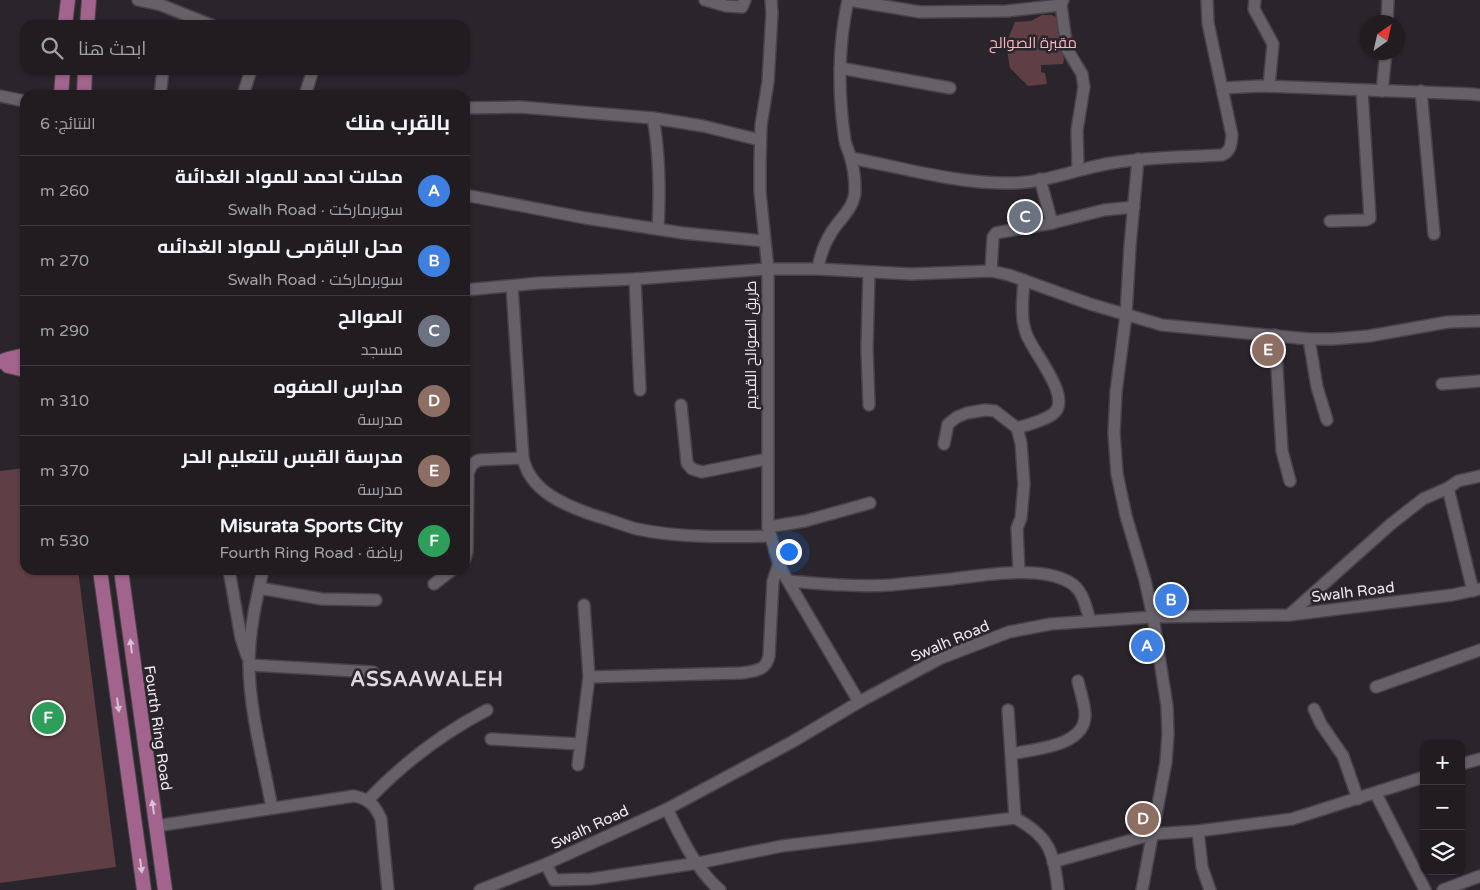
<!DOCTYPE html>
<html lang="ar">
<head>
<meta charset="utf-8">
<style>
  :root { --surface:#201c20; --page:#2d292d; --text:#f1f3f6; --muted:#a2a1a5; --line:#3d3a3e; --accent:#55cec5 }
  body { margin:0; font-family:"Varela Round",Cairo,sans-serif; background:var(--page); color:var(--text); direction:rtl }
  .controls { position:absolute; right:15px; bottom:15px; display:grid; overflow:hidden; border-radius:10px; box-shadow:0 1px 4px #0004 }
  .controls button { width:45px; height:45px; display:grid; place-items:center; padding:0; border:0; border-bottom:1px solid var(--line); background:var(--surface); color:var(--text); font:25px sans-serif }
  .compass { position:absolute; left:1360px; top:15px; width:45px; height:45px; border-radius:50%; background:var(--surface); box-shadow:0 1px 4px #0004; rotate:34deg }
  .you { position:absolute; left:788px; top:551px; width:18px; height:18px; margin:-12px; border:4px solid #fff; border-radius:50%; background:#1a73e8; box-shadow:0 0 0 8px #1a73e833 }
  .badge { display:grid; place-items:center; width:32px; height:32px; border-radius:50%; background:var(--accent); color:#fff; font-size:16px; font-weight:700 }
  .pin { position:absolute; translate:-50% -50%; border:2px solid #fff; box-shadow:0 1px 5px #0006 }
  .list { margin:0; padding:0; list-style:none }
  h2 { display:flex; justify-content:space-between; align-items:center; height:65px; margin:0; padding:0 20px; font-size:21px }
  h2 small { font-size:16px; font-weight:400; color:var(--muted) }
  .list li { display:grid; grid-template-columns:32px 1fr auto; gap:15px; align-items:center; box-sizing:border-box; height:70px; padding:0 20px; border-top:1px solid var(--line) }
  .list b { display:block; font-size:19px; white-space:nowrap }
  .list p { margin:0; font-size:16px; white-space:nowrap; color:var(--muted) }
  .list em { font-size:16px; font-style:normal; color:var(--muted) }
  .icon { flex:none; width:28px; height:28px; fill:none; stroke:currentColor; stroke-width:2; stroke-linecap:round; stroke-linejoin:round }
  .map { position:relative; flex:none; width:1480px; height:890px; overflow:hidden; direction:ltr }
  .search { position:absolute; background:var(--surface); box-shadow:0 1px 4px #0004; left:20px; top:20px; width:450px; height:55px; display:flex; align-items:center; gap:12px; box-sizing:border-box; padding:0 18px; border-radius:15px; color:var(--muted); font-size:19px }
  .panel { position:absolute; background:var(--surface); box-shadow:0 1px 4px #0004; left:20px; top:90px; width:450px; height:485px; border-radius:15px; direction:rtl }
  .map>svg:first-child { display:block }
  .green { fill:#5f3f43 }
  .lines { fill:none; stroke-linecap:round; stroke-linejoin:round }
  .minor-casing { stroke:#474349; stroke-width:14 }
  .major-casing { stroke:#474349; stroke-width:16 }
  .minor { stroke:#666068; stroke-width:11 }
  .major { stroke:#a2648c; stroke-width:14 }
  .oneway { fill:#d7c2d1 }
  .labels { text-anchor:middle; dominant-baseline:central; stroke-width:5; stroke-linejoin:round; paint-order:stroke }
  .park-label { font-size:15px; fill:#fab7c0; stroke:#2a252b }
  .street-label { font-size:15px; fill:#eeebef; stroke:#2a252b }
  .district-label { font-size:20px; font-weight:bold; letter-spacing:1px; fill:#ded8e0; stroke:#2a252b }
</style>
</head>
<body>
<div class="map">
<svg width="1480" height="890" viewBox="0 0 1480 890">
  <rect width="100%" height="100%" fill="#2a252b"/>
  <g class="green">
    <path d="M 1042,15 L 1051,15 L 1056,17 L 1064,60 L 1063,64 L 1041,65 L 1041,72 L 1045,73 L 1047,84 L 1028,86 L 1010,68 L 1006,44 L 1015,22 L 1031,21 Z"/>
    <path d="M 25,468 L 25,570 L 78,570 L 116,867 L 0,883 L 0,471 Z"/>
  </g>
  <g class="lines">
    <g class="minor-casing">
      <g id="minor">
        <path d="M 138,0 L 161,5 L 211,25"/>
        <path d="M 705,0 L 726,6 L 742,7 L 745,0"/>
        <path d="M 771,0 L 772,13 L 768,82 L 761,125 L 760,162 L 760,192 L 768,269 L 768,527 L 775,551 L 782,571 L 859,702"/>
        <path d="M 848,0 L 920,12 L 1007,11 L 1061,5"/>
        <path d="M 1063,0 L 1061,5 L 1067,49 L 1082,74 L 1084,87 L 1077,130 L 1078,169"/>
        <path d="M 1255,0 L 1254,9 L 1273,44 L 1269,86"/>
        <path d="M 1387,22 L 1388,0"/>
        <path d="M 840,68 L 950,88"/>
        <path d="M 1223,88 L 1261,86 L 1472,94 L 1480,95"/>
        <path d="M 1382,91 L 1386,52"/>
        <path d="M 1421,91 L 1434,234"/>
        <path d="M 160,95 L 163,70"/>
        <path d="M 244,95 L 244,92 L 250,73"/>
        <path d="M 305,95 L 313,70"/>
        <path d="M 0,96 L 25,101"/>
        <path d="M 465,108 L 520,107 L 653,118 L 703,126 L 760,140"/>
        <path d="M 653,118 C 660,155 660,192 658,229"/>
        <path d="M 851,158 C 904,168 957,184 1012,183 C 1045,183 1079,168 1112,163 C 1148,157 1185,157 1222,155 C 1231,151 1231,145 1232,135 L 1208,23 L 1207,0"/>
        <path d="M 1138,159 L 1130,246 L 1126,315 L 1116,392 L 1114,433 L 1117,474 L 1126,516 L 1145,580 L 1153,617 L 1167,706 L 1168,734 L 1166,762 L 1142,890"/>
        <path d="M 1040,179 L 1052,223"/>
        <path d="M 465,195 L 585,218 L 683,233 L 764,241"/>
        <path d="M 1330,221 L 1366,220 L 1370,218 L 1362,91"/>
        <path d="M 818,269 C 820,256 824,244 831,233 C 839,219 855,208 855,190 C 855,180 853,165 850,156 C 849,151 846,147 845,141 C 838,95 838,46 848,0"/>
        <path d="M 991,271 L 993,237 L 996,233 L 1052,223 L 1104,210 L 1134,207"/>
        <path d="M 635,279 L 640,390"/>
        <path d="M 512,286 L 523,458 C 530,491 564,505 593,515 C 608,519 622,525 637,529 C 679,538 728,537 771,536"/>
        <path d="M 465,290 L 539,283 L 635,279 L 768,269 L 818,269 L 911,274 L 991,271 L 1009,275 L 1090,304 L 1162,325 L 1309,339 L 1333,339 L 1369,336 L 1448,322 L 1480,321"/>
        <path d="M 1275,335 L 1282,451 L 1290,481"/>
        <path d="M 1309,339 L 1317,387 L 1327,420"/>
        <path d="M 1442,384 L 1480,381"/>
        <path d="M 681,405 L 687,463 L 692,469 L 702,472 L 767,459"/>
        <path d="M 869,405 L 867,349 L 869,272"/>
        <path d="M 1017,428 C 1028,425 1043,421 1053,414 C 1074,398 1032,352 1026,333 C 1020,317 1023,297 1024,280"/>
        <path d="M 944,444 L 948,424 L 957,417 L 967,413 L 985,410 L 995,411 L 1017,428 L 1021,443 L 1024,484 L 1021,518 L 1017,528 L 1019,572"/>
        <path d="M 768,527 L 805,521 L 870,503"/>
        <path d="M 465,559 L 467,551 L 468,474 C 470,467 472,463 479,460 L 523,458"/>
        <path d="M 229,570 L 241,638 L 247,656"/>
        <path d="M 263,570 C 256,601 249,632 249,664 C 249,709 264,764 272,808"/>
        <path d="M 788,581 C 822,584 857,587 891,585 C 912,583 932,581 952,579 C 984,575 1040,565 1069,582 C 1083,589 1086,607 1090,621"/>
        <path d="M 434,584 L 452,570"/>
        <path d="M 259,588 L 322,599 L 376,600"/>
        <path d="M 1473,591 L 1448,488 L 1458,481 L 1480,476"/>
        <path d="M 1289,615 L 1391,524 L 1423,499 L 1448,488"/>
        <path d="M 249,665 L 373,672"/>
        <path d="M 589,677 L 741,673 C 755,671 766,671 769,656 L 773,581 L 779,563"/>
        <path d="M 1376,687 L 1480,650"/>
        <path d="M 1314,709 L 1321,724 L 1343,756 L 1358,799"/>
        <path d="M 1008,710 L 1015,818"/>
        <path d="M 491,739 L 580,744"/>
        <path d="M 1011,754 C 1033,749 1085,747 1085,715 C 1085,704 1080,691 1078,681"/>
        <path d="M 1461,764 L 1480,759"/>
        <path d="M 578,765 L 589,677 L 584,605"/>
        <path d="M 1376,794 L 1425,890"/>
        <path d="M 368,800 C 404,762 441,734 487,710"/>
        <path d="M 667,809 C 681,837 696,870 720,890"/>
        <path d="M 156,826 L 354,796 C 369,799 375,805 381,819 L 388,890"/>
        <path d="M 1198,831 L 1202,867 L 1210,890"/>
        <path d="M 1053,862 L 1153,834 L 1198,831 L 1292,819 L 1424,777"/>
        <path d="M 546,864 L 554,880 L 591,879 L 698,863 L 782,846 L 1015,818 C 1049,836 1054,852 1058,890"/>
        <path d="M 480,890 L 546,864 L 667,809 L 792,742 L 859,702 L 941,658 L 1009,632 L 1051,624 L 1153,617 L 1289,615 L 1452,595 L 1480,589"/>
        <path d="M 1443,890 L 1480,876"/>
      </g>
    </g>
    <g class="major-casing">
      <g id="major">
        <path d="M 65,25 L 68,0"/>
        <path d="M 87,25 L 89,0"/>
        <path d="M 61,95 L 63,70"/>
        <path d="M 84,95 L 85,70"/>
        <path d="M 0,362 L 8,359 L 25,355"/>
        <path d="M 8,366 L 25,370"/>
        <path d="M 100,570 L 144,890"/>
        <path d="M 121,570 L 165,890"/>
      </g>
    </g>
    <use href="#minor" class="minor"/>
    <use href="#major" class="major"/>
  </g>
  <defs><path id="oneway-solid" d="M-6-.8H1V-3.2L6.5 0L1 3.2V.8H-6Z" transform="scale(1.25)"/></defs>
  <g class="oneway">
    <use href="#oneway-solid" transform="translate(131 646) rotate(-97)"/>
    <use href="#oneway-solid" transform="translate(118 705) rotate(82)"/>
    <use href="#oneway-solid" transform="translate(153 807) rotate(-98)"/>
    <use href="#oneway-solid" transform="translate(141 866) rotate(82)"/>
  </g>
  <g class="labels">
    <g class="park-label">
      <text x="1033" y="43">مقبرة الصوالح</text>
    </g>
    <g class="street-label">
      <text transform="translate(751 345) rotate(-90)">طريق الصوالح القديم</text>
      <text transform="translate(1353 592) rotate(-7)">Swalh Road</text>
      <text transform="translate(950 641) rotate(-23)">Swalh Road</text>
      <text transform="translate(158 728) rotate(82)">Fourth Ring Road</text>
      <text transform="translate(590 827) rotate(-25)">Swalh Road</text>
    </g>
    <g class="district-label">
      <text x="427" y="680">ASSAAWALEH</text>
    </g>
  </g>
</svg>
<div class="controls">
<button>+</button>
<button>−</button>
<button><svg class="icon" aria-label="layers" viewBox="0 0 24 24"><path d="M12 4l9 5-9 5-9-5zM3 14l9 5 9-5"/></svg></button>
</div>
<svg class="compass" viewBox="-18 -18 36 36"><path d="M0-13l5 13h-10z" fill="#e53935"/><path d="M0 13l5-13h-10z" fill="#a2a1a5"/></svg>
<div class="you"></div>
<div class="pin badge" style="left:1147px;top:646px;background:#3f7fe0">A</div>
<div class="pin badge" style="left:1171px;top:600px;background:#3f7fe0">B</div>
<div class="pin badge" style="left:1025px;top:217px;background:#6b7280">C</div>
<div class="pin badge" style="left:1143px;top:819px;background:#8d6e63">D</div>
<div class="pin badge" style="left:1268px;top:350px;background:#8d6e63">E</div>
<div class="pin badge" style="left:48px;top:718px;background:#2e9e5b">F</div>
<div class="search"><svg class="icon" aria-label="search" viewBox="0 0 24 24"><circle cx="10" cy="10" r="6"/><path d="M15 15l6 6"/></svg>ابحث هنا</div>
<section class="panel">
<h2>بالقرب منك<small>النتائج: 6</small></h2>
<ul class="list">
<li><span class="badge" style="background:#3f7fe0">A</span><div><b>محلات احمد للمواد الغدائىة</b><p>سوبرماركت · Swalh Road</p></div><em>260 m</em></li>
<li><span class="badge" style="background:#3f7fe0">B</span><div><b>محل الباقرمى للمواد الغدائىه</b><p>سوبرماركت · Swalh Road</p></div><em>270 m</em></li>
<li><span class="badge" style="background:#6b7280">C</span><div><b>الصوالح</b><p>مسجد</p></div><em>290 m</em></li>
<li><span class="badge" style="background:#8d6e63">D</span><div><b>مدارس الصفوه</b><p>مدرسة</p></div><em>310 m</em></li>
<li><span class="badge" style="background:#8d6e63">E</span><div><b>مدرسة القبس للتعليم الحر</b><p>مدرسة</p></div><em>370 m</em></li>
<li><span class="badge" style="background:#2e9e5b">F</span><div><b>Misurata Sports City</b><p>رياضة · Fourth Ring Road</p></div><em>530 m</em></li>
</ul>
</section>
</div>
</body>
</html>
